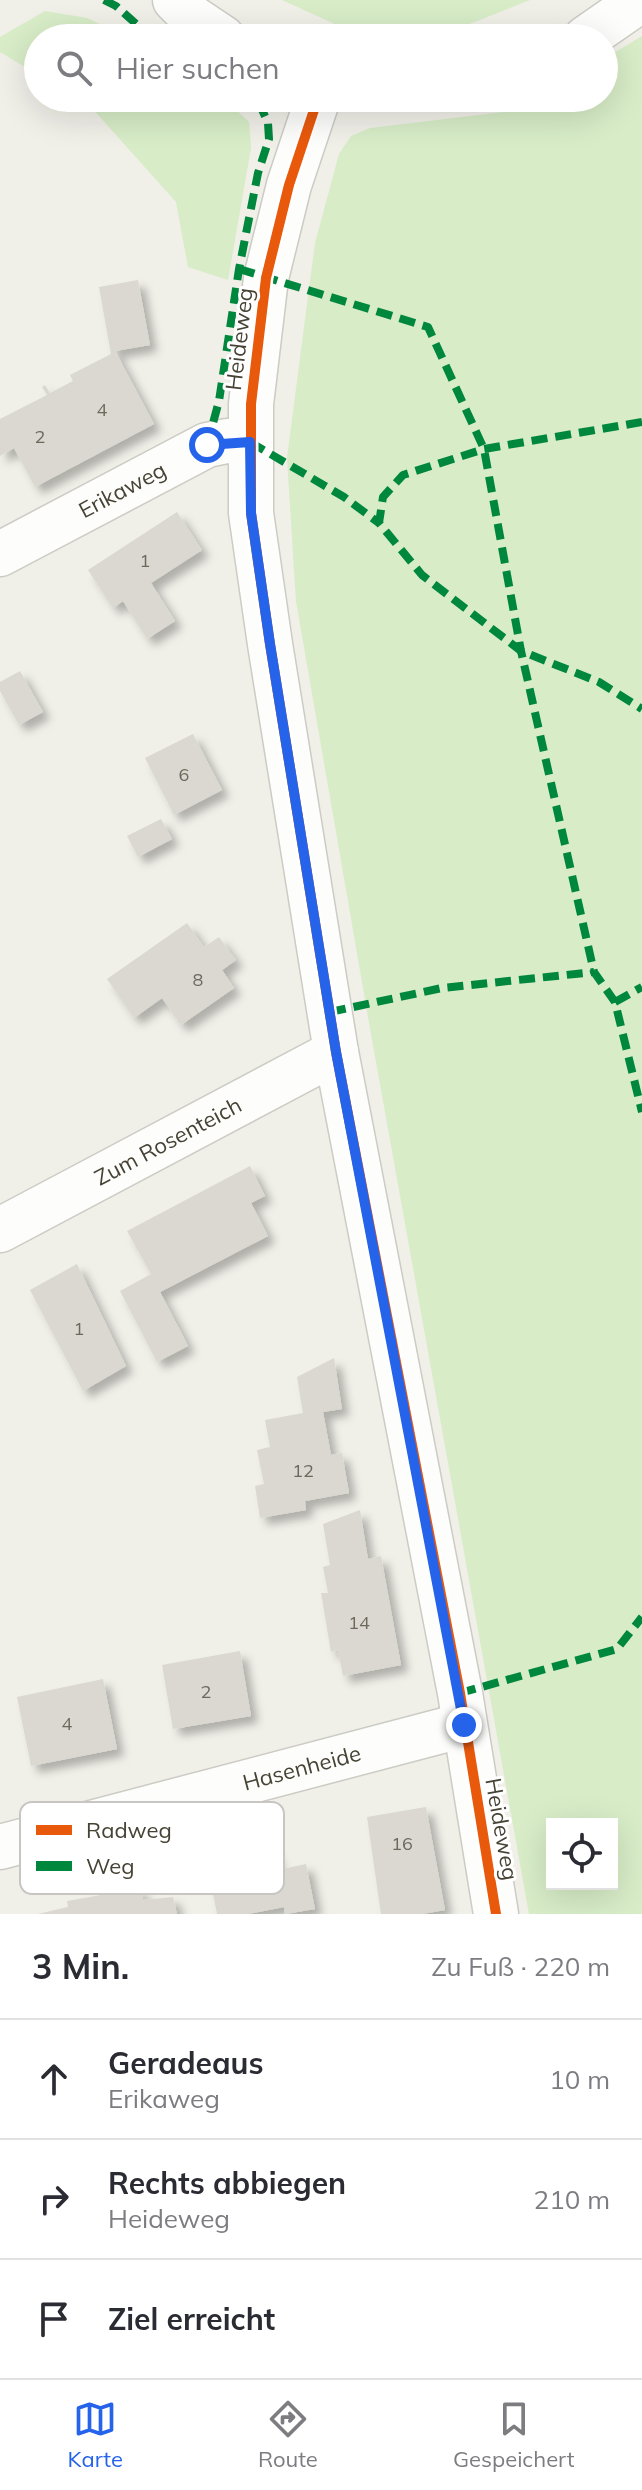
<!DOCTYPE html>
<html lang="de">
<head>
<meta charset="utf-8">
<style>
  :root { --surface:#fff; --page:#f7f7f7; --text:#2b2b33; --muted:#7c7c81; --line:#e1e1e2; --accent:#2563eb }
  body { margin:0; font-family:Mulish,sans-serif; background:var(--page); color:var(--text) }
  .controls { position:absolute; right:24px; bottom:24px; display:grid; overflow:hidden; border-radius:0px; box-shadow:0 8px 32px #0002 }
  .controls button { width:72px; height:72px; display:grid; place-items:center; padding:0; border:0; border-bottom:2px solid var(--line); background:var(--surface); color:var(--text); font:40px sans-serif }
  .stop { position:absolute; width:24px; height:24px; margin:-18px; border:6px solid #2563eb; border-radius:50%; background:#fff }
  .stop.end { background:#2563eb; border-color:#fff; box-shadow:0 2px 8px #0008 }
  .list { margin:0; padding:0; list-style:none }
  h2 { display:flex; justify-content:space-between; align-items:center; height:104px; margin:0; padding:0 32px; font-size:34px }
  h2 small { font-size:26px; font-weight:400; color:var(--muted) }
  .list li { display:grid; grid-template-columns:52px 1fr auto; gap:24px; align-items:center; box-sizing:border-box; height:120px; padding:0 32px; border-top:2px solid var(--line) }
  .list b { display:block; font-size:30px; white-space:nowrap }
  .list p { margin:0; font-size:26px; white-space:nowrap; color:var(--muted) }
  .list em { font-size:26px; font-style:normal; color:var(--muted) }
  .icon { flex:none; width:44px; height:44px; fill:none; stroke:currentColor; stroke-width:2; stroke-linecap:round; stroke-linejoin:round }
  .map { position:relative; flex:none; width:642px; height:1914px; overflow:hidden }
  .search { position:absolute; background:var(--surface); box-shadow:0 8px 32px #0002; left:24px; right:24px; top:24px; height:88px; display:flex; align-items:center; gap:20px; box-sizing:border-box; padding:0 28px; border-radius:44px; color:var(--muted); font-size:30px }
  .sheet { height:464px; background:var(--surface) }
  nav { display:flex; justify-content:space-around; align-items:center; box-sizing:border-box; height:112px; border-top:2px solid var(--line); background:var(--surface); font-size:22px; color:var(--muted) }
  nav a { display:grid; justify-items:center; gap:4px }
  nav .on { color:var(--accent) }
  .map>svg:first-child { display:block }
  .green { fill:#d7ecc7; fill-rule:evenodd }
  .building { fill:#dad8d1; filter:url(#shadow) }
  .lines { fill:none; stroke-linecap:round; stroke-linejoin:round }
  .minor-casing { stroke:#cccbc4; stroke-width:47 }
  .tertiary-casing { stroke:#cccbc4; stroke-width:47 }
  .minor { stroke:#fdfdfc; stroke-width:44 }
  .tertiary { stroke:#fdfdfc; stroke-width:44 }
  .quiet { stroke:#00873e; stroke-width:8; stroke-dasharray:16 8; stroke-linecap:butt }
  .cycleway-casing { stroke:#fff; stroke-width:15 }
  .cycleway { stroke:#e8590c; stroke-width:10 }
  .route { stroke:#2563eb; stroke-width:10 }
  .labels { text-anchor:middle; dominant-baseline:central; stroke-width:6; stroke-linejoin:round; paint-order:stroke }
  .number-label { font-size:18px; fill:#6c685c }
  .street-label { font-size:22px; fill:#464234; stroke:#fff }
  .key { fill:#fff; stroke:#c8c6c2; stroke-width:2 }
  .key-label { font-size:22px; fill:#464234 }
</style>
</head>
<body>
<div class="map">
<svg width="642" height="1914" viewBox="0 0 642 1914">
  <defs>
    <filter id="shadow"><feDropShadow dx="7" dy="7" stdDeviation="4" flood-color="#0004"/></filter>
  </defs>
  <rect width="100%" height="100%" fill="#f0efe8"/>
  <g class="green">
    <path d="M 282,0 L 530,0 L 434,38 L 361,36 Z"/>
    <path d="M 45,11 L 87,18 L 129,38 L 38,38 L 38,75 L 0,52 L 0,37 Z"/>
    <path d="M 642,36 L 642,1914 L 529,1914 L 371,1034 L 296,601 L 287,458 L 315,243 L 339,154 L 351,136 L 370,128 L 520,110 L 540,98 L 604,98 L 604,59 ZM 612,1824 L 612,1884 L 552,1884 L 552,1824 Z"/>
    <path d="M 76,98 L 215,98 L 231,105 L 249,122 L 251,148 L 228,280 L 188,267 L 176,202 L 91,107 Z"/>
  </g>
  <g class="building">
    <path d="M 138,280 L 150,345 L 115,351 L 154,424 L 35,487 L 14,448 L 0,456 L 0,419 L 47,395 L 42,387 L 45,385 L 50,393 L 73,381 L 70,375 L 111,354 L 99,287 Z"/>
    <path d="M 177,512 L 202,550 L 151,583 L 175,621 L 147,639 L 123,601 L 113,608 L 88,570 Z"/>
    <path d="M 20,671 L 43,712 L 19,725 L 0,691 L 0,682 Z"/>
    <path d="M 193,734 L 222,790 L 174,815 L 145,758 Z"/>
    <path d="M 161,819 L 172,839 L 138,857 L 127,836 Z"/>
    <path d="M 187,923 L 204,947 L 219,937 L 236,960 L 222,970 L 234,988 L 181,1025 L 162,998 L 134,1018 L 107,979 Z"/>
    <path d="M 250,1166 L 265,1196 L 251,1203 L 268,1236 L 160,1292 L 188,1346 L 157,1362 L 120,1291 L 151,1274 L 127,1231 Z"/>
    <path d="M 77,1264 L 126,1366 L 83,1391 L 30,1290 Z"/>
    <path d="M 334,1358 L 342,1409 L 323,1412 L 331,1455 L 342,1453 L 349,1493 L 305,1501 L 306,1510 L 260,1518 L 255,1486 L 264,1484 L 257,1450 L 270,1447 L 265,1420 L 303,1413 L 297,1377 Z"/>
    <path d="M 360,1510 L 368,1559 L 381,1556 L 401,1665 L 343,1676 L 338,1650 L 331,1652 L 321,1593 L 328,1593 L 323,1567 L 330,1565 L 323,1524 Z"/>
    <path d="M 240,1651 L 251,1716 L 173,1729 L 162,1665 Z"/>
    <path d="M 103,1679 L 117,1749 L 31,1766 L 17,1697 Z"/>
    <path d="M 426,1807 L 445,1910 L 422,1914 L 381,1914 L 367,1817 Z"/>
    <path d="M 274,1851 L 278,1870 L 306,1864 L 315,1909 L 285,1914 L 284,1907 L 248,1914 L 217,1914 L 207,1863 Z"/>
    <path d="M 141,1888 L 143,1900 L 173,1897 L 177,1914 L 38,1914 L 68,1907 L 67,1901 Z"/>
  </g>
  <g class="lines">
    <g class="minor-casing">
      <g id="minor">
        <path d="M 318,98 L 289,185 L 266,278 L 251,404 L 251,513 L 270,644 L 336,1052 L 460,1693 L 496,1914"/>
        <path id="s1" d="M 0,554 L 207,445 L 227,441 L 250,442"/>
        <path id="s2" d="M 0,1230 L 336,1052"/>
        <path id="s3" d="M 0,1847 L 464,1725"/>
      </g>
    </g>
    <g class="tertiary-casing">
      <g id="tertiary">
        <path d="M 175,0 L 193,18 L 223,38"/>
        <path d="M 586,38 L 641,0"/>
      </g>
    </g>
    <use href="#minor" class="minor"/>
    <use href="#tertiary" class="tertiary"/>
    <g class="quiet">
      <path d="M 104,0 L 116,6 L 152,38"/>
      <path d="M 239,269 L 428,327 L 484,449 L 521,651 L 594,972 L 615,1002 L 642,1112"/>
      <path d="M 642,422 L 484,449 L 403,475 L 383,497 L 379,523 L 422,575 L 521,651 L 599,682 L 642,709"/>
      <path d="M 250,442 L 344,497 L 379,523"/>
      <path d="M 207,445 L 219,401 L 239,269 L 258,173 L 269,139 L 268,123 L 259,103 L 253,98"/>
      <path d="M 615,1002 L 642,987"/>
      <path d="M 330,1012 L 442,988 L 594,972"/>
      <path d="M 460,1693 L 617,1649 L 642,1617"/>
    </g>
    <g class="cycleway-casing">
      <path id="cycleway" d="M 318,98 L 289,185 L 266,278 L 251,404 L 251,513 L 270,644 L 336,1052 L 460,1693 L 496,1914"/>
    </g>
    <use href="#cycleway" class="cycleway"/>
  </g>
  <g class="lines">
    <path class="route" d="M 207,445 L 250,442 L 251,513 L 270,644 L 336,1052 L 464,1725"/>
  </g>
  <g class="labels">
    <g class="number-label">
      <text x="102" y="409">4</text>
      <text x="40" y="436">2</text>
      <text x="145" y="560">1</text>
      <text x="184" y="774">6</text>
      <text x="198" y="979">8</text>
      <text x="79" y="1328">1</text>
      <text x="303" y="1470">12</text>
      <text x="359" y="1622">14</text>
      <text x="206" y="1691">2</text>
      <text x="67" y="1723">4</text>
      <text x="402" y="1843">16</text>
    </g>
    <g class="street-label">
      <text transform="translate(239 339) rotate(-83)">Heideweg</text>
      <text stroke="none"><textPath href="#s1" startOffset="138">Erikaweg</textPath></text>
      <text stroke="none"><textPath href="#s2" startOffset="190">Zum Rosenteich</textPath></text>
      <text stroke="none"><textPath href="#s3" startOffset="312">Hasenheide</textPath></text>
      <text transform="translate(502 1829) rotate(80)">Heideweg</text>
    </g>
  </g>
  <rect x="20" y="1802" width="264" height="92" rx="12" class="key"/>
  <rect x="36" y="1825" width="36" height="10" fill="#e8590c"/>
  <rect x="36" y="1861" width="36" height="10" fill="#00873e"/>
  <g class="key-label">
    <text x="86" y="1838">Radweg</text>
    <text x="86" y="1874">Weg</text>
  </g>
</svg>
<div class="controls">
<button><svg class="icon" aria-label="locate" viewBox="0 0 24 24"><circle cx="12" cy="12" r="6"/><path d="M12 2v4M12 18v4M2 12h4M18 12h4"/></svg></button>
</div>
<div class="stop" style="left:207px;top:445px"></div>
<div class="stop end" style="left:464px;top:1725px"></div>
<div class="search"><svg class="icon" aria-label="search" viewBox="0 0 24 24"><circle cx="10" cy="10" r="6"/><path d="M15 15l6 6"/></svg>Hier suchen</div>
</div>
<section class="sheet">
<h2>3 Min.<small>Zu Fuß · 220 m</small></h2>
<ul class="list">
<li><svg class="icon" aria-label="ahead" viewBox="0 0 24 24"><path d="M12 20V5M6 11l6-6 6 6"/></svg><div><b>Geradeaus</b><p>Erikaweg</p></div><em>10 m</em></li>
<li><svg class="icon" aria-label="right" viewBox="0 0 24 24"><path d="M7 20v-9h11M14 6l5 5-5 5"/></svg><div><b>Rechts abbiegen</b><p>Heideweg</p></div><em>210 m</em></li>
<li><svg class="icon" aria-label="arrive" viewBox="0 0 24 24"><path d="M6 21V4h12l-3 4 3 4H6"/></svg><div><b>Ziel erreicht</b></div></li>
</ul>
</section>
<nav>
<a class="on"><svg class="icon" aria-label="map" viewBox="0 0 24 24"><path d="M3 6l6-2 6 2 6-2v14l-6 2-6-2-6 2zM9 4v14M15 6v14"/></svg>Karte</a>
<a><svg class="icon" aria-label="directions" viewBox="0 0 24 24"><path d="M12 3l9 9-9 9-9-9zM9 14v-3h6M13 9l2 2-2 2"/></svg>Route</a>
<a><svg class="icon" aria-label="saved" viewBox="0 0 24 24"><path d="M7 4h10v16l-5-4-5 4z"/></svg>Gespeichert</a>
</nav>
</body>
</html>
